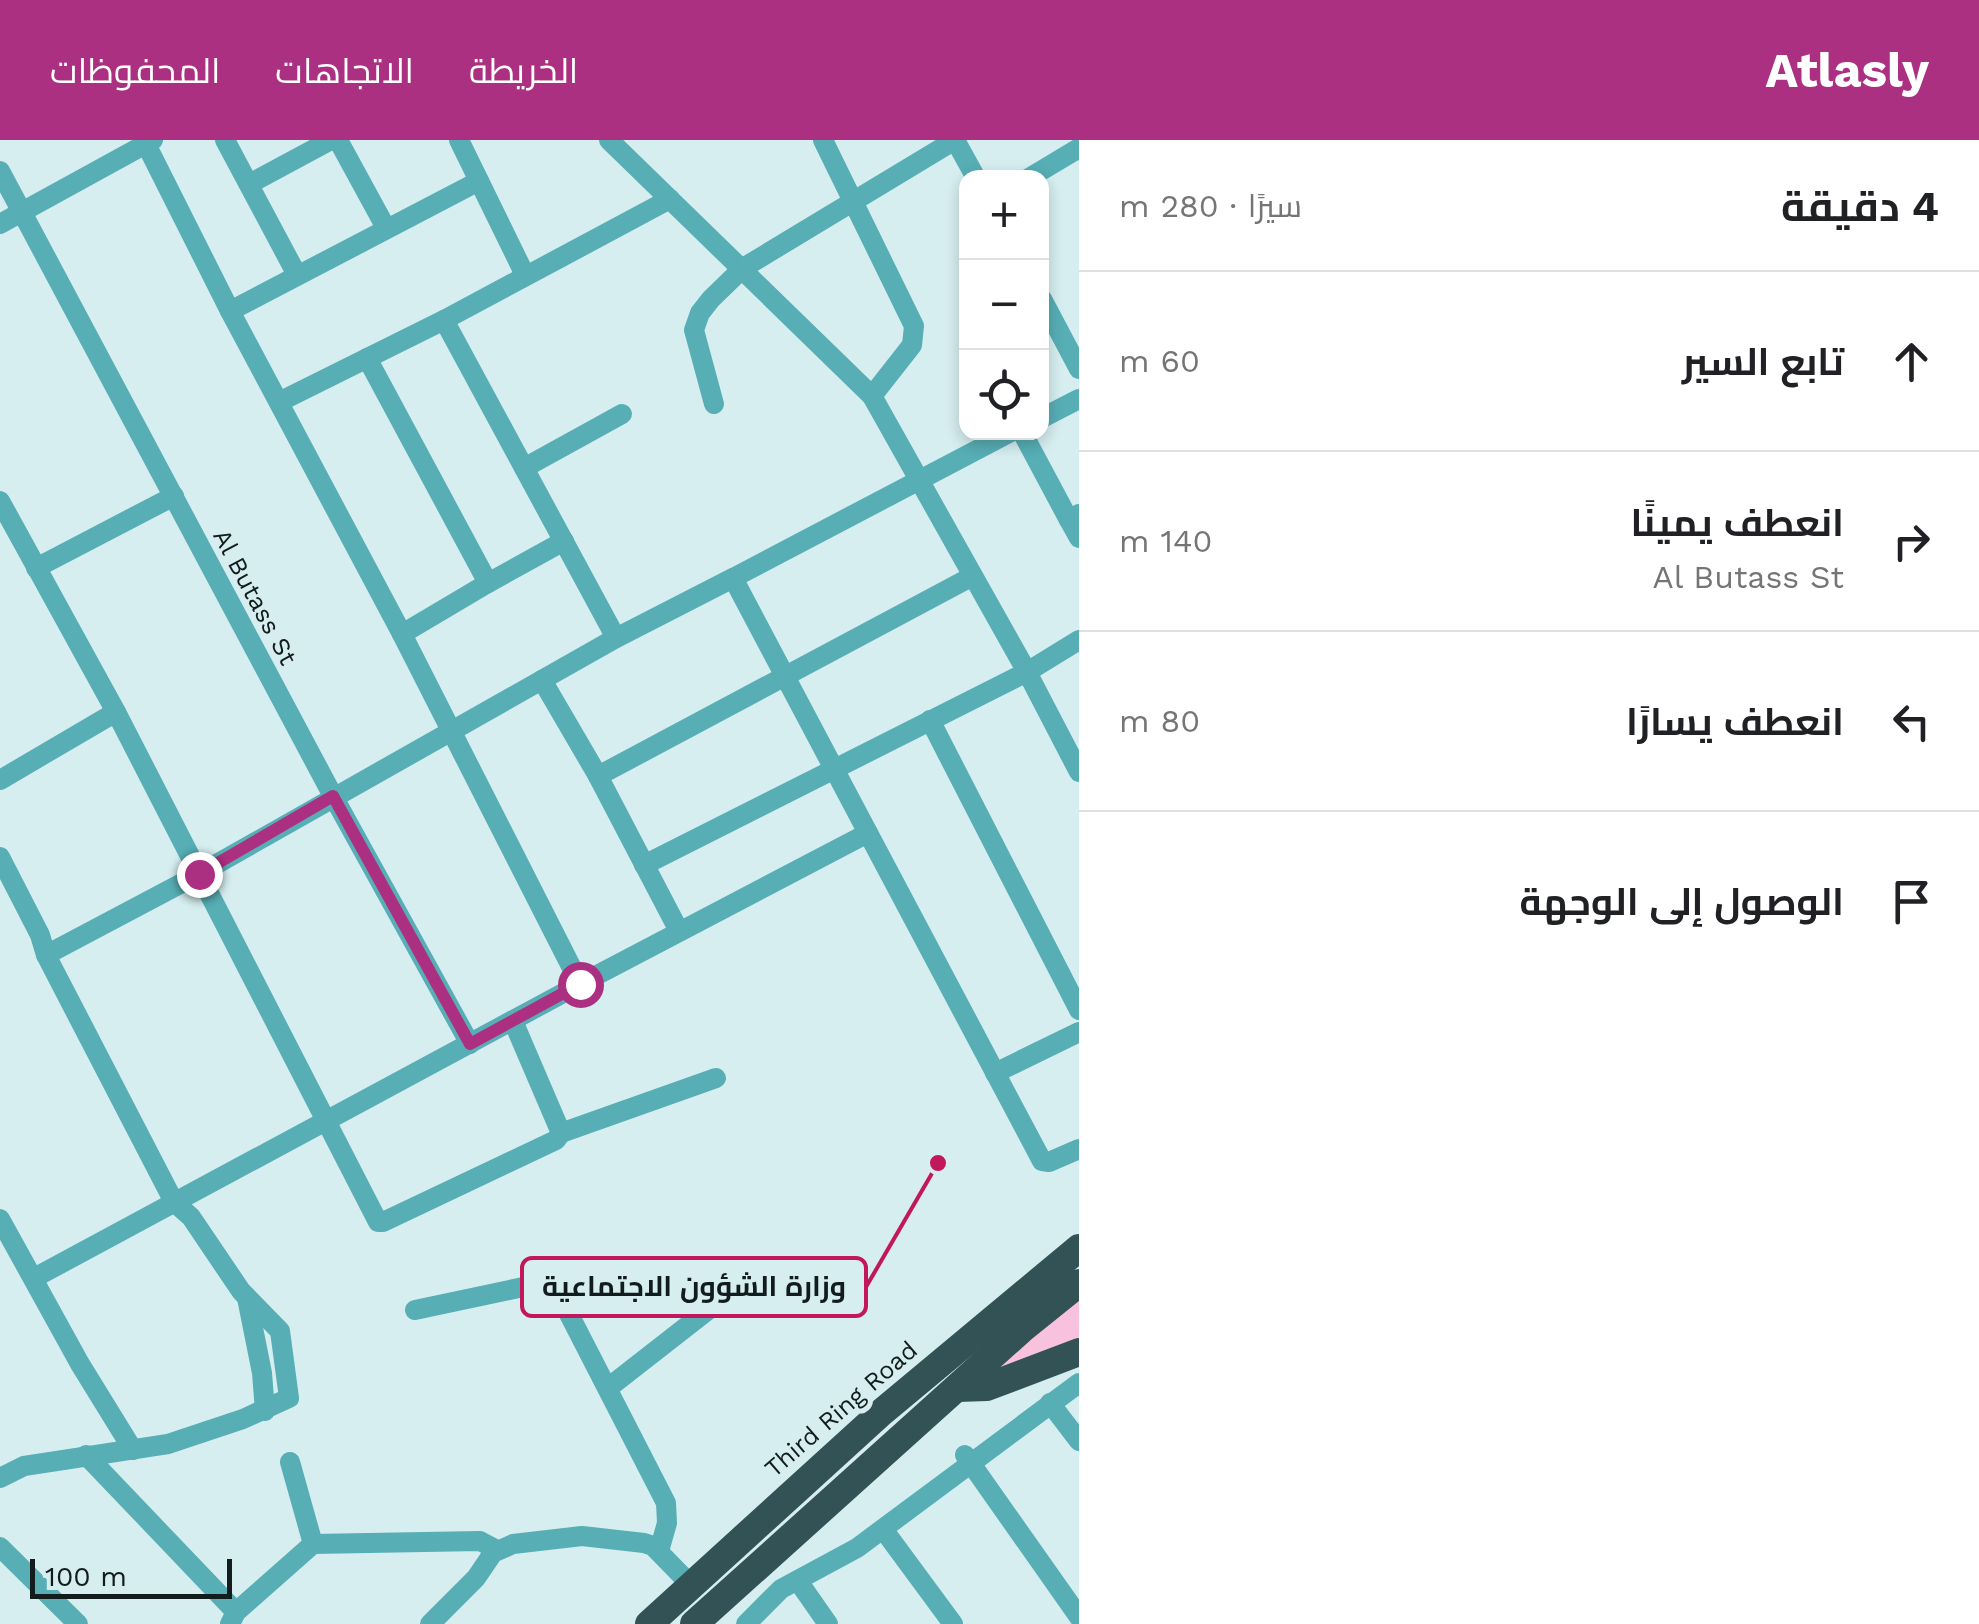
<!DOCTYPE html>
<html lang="ar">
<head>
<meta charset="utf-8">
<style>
  :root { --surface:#fff; --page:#f2f2f2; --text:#202124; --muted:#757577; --line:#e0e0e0; --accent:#ac3081 }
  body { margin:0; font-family:"Work Sans",Cairo,sans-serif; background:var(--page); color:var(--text); direction:rtl }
  .controls { position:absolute; right:30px; top:30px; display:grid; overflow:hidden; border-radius:20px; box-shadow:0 5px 15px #0003 }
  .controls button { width:90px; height:90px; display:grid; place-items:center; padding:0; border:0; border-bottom:2px solid var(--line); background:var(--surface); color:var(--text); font:50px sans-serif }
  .scale { position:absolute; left:30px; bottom:25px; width:202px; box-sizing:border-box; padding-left:10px; border:5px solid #131c1d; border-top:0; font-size:28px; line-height:35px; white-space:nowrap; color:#131c1d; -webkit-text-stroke:8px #d6eef0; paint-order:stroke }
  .stop { position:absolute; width:30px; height:30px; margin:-22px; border:8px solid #ac3081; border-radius:50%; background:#fff }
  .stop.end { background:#ac3081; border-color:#fff; box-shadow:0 2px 10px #0008 }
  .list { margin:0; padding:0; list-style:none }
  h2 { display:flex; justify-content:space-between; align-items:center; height:130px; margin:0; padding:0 40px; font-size:42px }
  h2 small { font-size:32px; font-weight:400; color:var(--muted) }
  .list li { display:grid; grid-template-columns:65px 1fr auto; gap:30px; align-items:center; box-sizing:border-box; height:180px; padding:0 40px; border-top:2px solid var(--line) }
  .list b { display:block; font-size:38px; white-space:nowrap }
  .list p { margin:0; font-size:32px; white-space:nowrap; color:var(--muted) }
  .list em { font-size:32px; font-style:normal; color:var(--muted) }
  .icon { flex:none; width:55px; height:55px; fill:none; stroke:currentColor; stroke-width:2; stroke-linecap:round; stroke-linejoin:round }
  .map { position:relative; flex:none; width:1079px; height:1484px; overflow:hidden; direction:ltr }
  header { display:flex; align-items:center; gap:60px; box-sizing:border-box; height:140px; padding:0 50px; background:var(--accent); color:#fff }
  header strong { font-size:48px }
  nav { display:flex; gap:55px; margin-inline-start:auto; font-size:35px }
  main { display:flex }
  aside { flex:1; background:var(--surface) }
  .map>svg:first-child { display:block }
  .green { fill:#f8c2df }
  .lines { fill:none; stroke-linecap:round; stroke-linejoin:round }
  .minor { stroke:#57aeb5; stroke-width:20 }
  .highway { stroke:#335255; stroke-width:28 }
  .route { stroke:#ac3081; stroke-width:12 }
  .labels { text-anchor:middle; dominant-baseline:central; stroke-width:10; stroke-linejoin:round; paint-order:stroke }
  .street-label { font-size:25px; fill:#131c1d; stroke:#d6eef0 }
  .leader { fill:none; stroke:#c2185b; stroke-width:4 }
  .callout-dot { fill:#c2185b; stroke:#d6eef0; stroke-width:4 }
  .callout { fill:#d6eef0; stroke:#c2185b; stroke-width:4 }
  .callout-label { font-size:28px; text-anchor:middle; font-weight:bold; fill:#131c1d }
</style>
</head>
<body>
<header>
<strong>Atlasly</strong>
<nav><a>الخريطة</a><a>الاتجاهات</a><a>المحفوظات</a></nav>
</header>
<main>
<aside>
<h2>4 دقيقة<small>سيرًا · 280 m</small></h2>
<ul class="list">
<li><svg class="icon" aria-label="ahead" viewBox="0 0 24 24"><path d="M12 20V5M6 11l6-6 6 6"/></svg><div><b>تابع السير</b></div><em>60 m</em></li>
<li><svg class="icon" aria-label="right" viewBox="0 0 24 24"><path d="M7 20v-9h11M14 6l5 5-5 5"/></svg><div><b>انعطف يمينًا</b><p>Al Butass St</p></div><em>140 m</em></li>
<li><svg class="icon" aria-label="left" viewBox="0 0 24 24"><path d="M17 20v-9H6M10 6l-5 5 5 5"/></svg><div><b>انعطف يسارًا</b></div><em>80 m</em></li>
<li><svg class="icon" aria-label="arrive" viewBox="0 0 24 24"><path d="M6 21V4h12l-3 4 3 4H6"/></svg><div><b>الوصول إلى الوجهة</b></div></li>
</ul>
</aside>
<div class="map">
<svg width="1079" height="1484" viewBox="0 0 1079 1484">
  <rect width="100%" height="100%" fill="#d6eef0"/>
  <path class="green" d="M 1079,1150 L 1079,1209 L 964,1245 Z"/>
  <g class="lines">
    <g class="minor">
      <path d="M 225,0 L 297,135"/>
      <path d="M 338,0 L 386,88"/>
      <path d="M 459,0 L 525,135"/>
      <path d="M 609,0 L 872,256 L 1027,532 L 1079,632"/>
      <path d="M 823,0 L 914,186 L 912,205 L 872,256"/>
      <path d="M 955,0 L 976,38"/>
      <path d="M 146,4 L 230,171"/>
      <path d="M 0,31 L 333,656 L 470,904"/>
      <path d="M 1029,38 L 1079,8"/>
      <path d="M 479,41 L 230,171 L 402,494 L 580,844"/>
      <path d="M 249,44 L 331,0"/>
      <path d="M 0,84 L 153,0"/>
      <path d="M 1042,159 L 1079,229"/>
      <path d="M 444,180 L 616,498"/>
      <path d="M 367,218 L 488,443 L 402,494"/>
      <path d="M 279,262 L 444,180 L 670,59"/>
      <path d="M 714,264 L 694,190 L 700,173 L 711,159 L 743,128 L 955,0"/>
      <path d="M 1042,278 L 1079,259"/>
      <path d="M 1022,292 L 1069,380 L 1079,374"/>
      <path d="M 524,328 L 622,274"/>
      <path d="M 0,361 L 116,572 L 378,1082 L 383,1082 L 556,1000 L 561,993 L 513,881"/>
      <path d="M 1069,380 L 1079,398"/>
      <path d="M 36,428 L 174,356"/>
      <path d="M 488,443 L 564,401"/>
      <path d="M 542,540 L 598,636 L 679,791"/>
      <path d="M 930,580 L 1079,870"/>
      <path d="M 598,636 L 971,437"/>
      <path d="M 0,640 L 116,572"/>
      <path d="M 868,693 L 1042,1021 L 1049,1022 L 1079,1009"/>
      <path d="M 0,717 L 40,795 L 46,815 L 174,1062 L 191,1077 L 241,1151 L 280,1191 L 289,1258 L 243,1279 L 168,1304 L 24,1326 L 0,1338"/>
      <path d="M 644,725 L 1027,532 L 1079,500"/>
      <path d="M 46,815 L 199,734 L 616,498 L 733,438"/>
      <path d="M 995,933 L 1079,892"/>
      <path d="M 561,993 L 716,938"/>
      <path d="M 0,1079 L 80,1224 L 133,1310"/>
      <path d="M 34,1138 L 580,844 L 868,693 L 733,438 L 1011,292"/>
      <path d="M 247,1158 L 262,1233 L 265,1271"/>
      <path d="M 415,1170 L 552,1141 L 666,1363 L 667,1383 L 659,1411"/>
      <path d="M 608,1248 L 722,1159"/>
      <path d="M 1050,1263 L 1079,1301"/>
      <path d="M 86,1315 L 236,1472"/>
      <path d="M 965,1315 L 1079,1477"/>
      <path d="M 290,1322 L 313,1404"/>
      <path d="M 883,1389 L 953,1484"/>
      <path d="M 0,1407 L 78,1484"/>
      <path d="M 798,1441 L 828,1484"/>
      <path d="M 230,1484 L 236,1472 L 313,1404 L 480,1401 L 497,1410"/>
      <path d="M 430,1484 L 476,1438 L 493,1413 L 513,1404 L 582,1396 L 644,1403 L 653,1406 L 690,1444"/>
      <path d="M 746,1484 L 781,1449 L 857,1408 L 1079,1243"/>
    </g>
    <g class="highway">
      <path d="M 958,1248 L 987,1247 L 1079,1212"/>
      <path d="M 649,1484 L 882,1272 L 1079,1108"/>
      <path d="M 694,1484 L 1023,1188 L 1079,1143"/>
    </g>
  </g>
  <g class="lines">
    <path class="route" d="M 199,734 L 333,656 L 470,904 L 580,844"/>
  </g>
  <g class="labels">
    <g class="street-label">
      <text transform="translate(255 457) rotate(62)">Al Butass St</text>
      <text transform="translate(841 1269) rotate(-41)">Third Ring Road</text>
    </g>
  </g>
  <path class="leader" d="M938 1023L866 1147"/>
  <circle class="callout-dot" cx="938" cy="1023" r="10"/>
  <rect class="callout" x="522" y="1118" width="344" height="58" rx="10"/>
  <g class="callout-label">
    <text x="694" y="1156">وزارة الشؤون الاجتماعية</text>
  </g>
</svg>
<div class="controls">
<button>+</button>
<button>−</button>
<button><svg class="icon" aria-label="locate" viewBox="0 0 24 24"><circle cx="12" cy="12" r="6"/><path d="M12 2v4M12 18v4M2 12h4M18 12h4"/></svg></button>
</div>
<div class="scale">100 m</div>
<div class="stop" style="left:580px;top:844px"></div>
<div class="stop end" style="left:199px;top:734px"></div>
</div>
</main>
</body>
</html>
